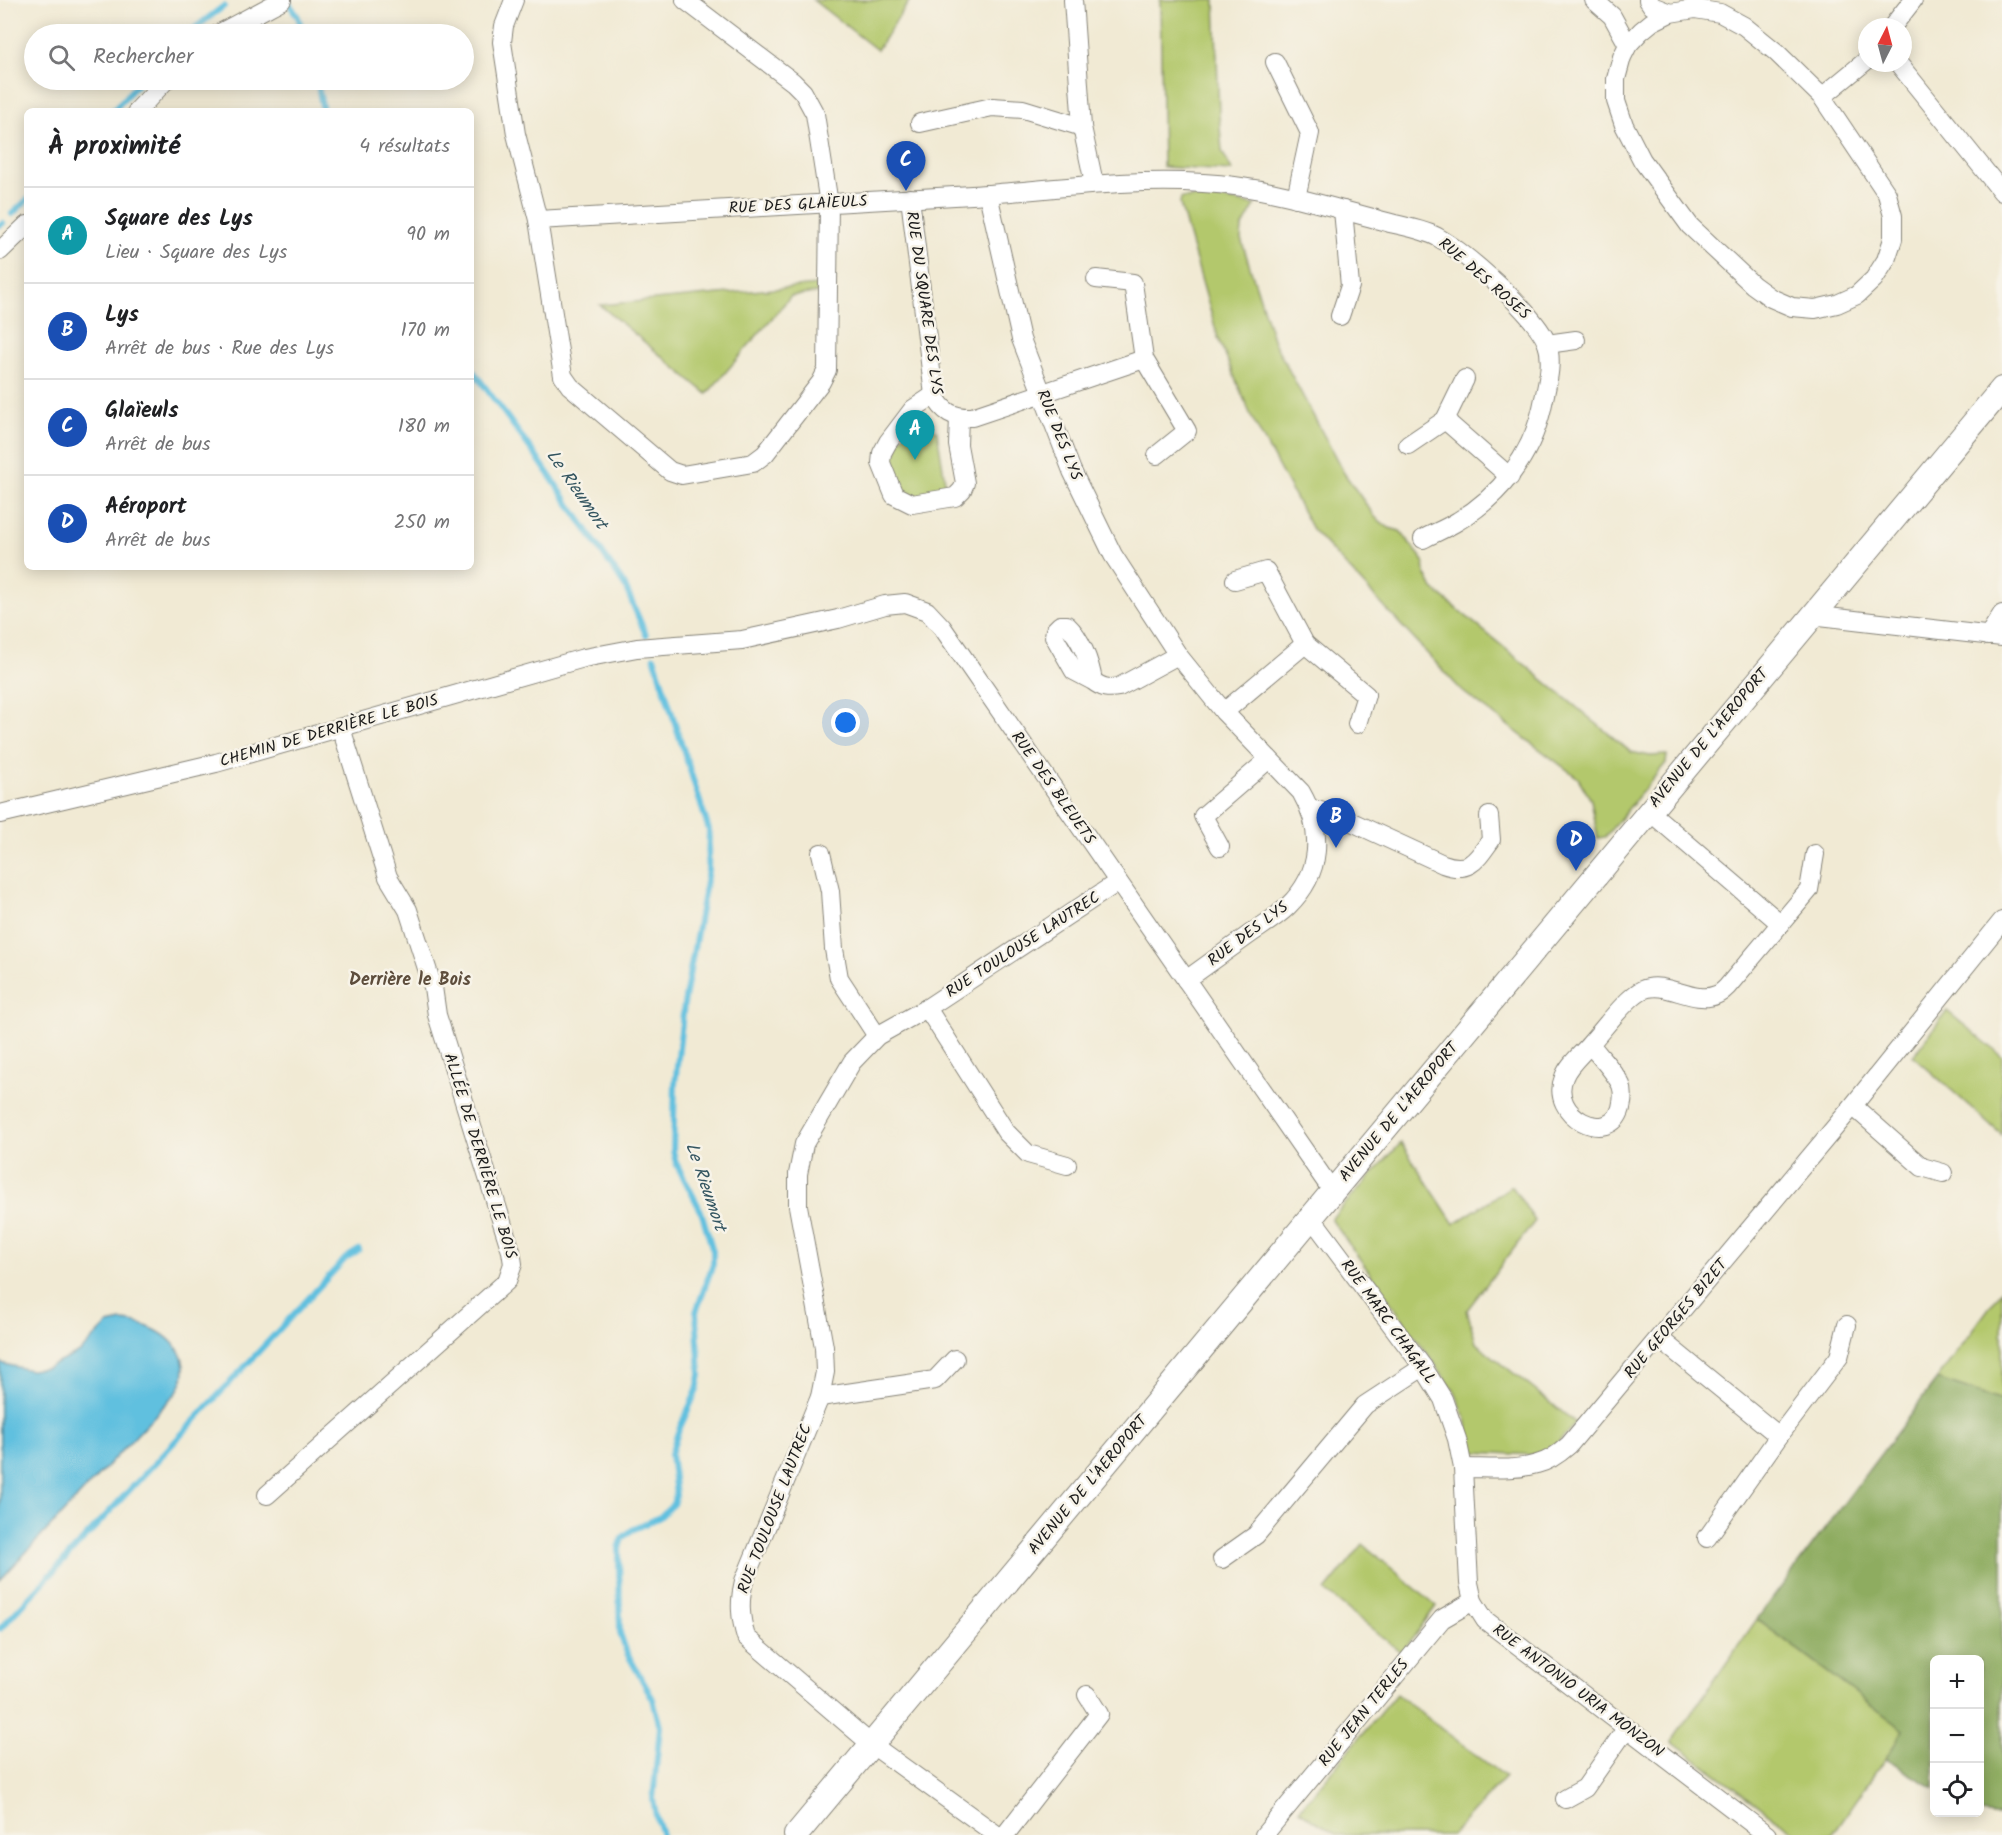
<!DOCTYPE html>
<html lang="fr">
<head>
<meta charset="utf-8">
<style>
  :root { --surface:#fff; --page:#f6f6f6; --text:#202124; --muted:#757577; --line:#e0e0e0; --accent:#d1495b }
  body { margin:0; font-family:Kalam,sans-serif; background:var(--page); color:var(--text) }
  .controls { position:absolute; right:18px; bottom:18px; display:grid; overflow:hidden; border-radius:9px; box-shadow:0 3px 15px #0003 }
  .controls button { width:54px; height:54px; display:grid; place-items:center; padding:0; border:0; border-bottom:2px solid var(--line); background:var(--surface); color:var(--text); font:30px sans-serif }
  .compass { position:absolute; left:1858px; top:18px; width:54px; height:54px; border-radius:50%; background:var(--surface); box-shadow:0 3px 15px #0003; rotate:6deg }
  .you { position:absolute; left:846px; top:723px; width:21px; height:21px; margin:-15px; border:4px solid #fff; border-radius:50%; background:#1a73e8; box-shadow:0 0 0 9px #1a73e833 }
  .badge { display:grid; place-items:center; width:39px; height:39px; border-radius:50%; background:var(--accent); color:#fff; font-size:20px; font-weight:700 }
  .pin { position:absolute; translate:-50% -50px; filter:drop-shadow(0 2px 3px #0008) }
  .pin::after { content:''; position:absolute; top:32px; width:21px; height:18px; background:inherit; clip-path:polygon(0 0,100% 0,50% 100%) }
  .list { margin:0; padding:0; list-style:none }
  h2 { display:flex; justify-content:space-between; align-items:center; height:78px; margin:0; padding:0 24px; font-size:26px }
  h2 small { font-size:20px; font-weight:400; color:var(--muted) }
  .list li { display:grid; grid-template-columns:39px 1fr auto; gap:18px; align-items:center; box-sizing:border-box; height:96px; padding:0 24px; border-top:2px solid var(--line) }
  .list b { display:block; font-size:22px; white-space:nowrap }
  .list p { margin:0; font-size:20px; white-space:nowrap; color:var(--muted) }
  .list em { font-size:20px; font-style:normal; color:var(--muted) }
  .icon { flex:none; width:33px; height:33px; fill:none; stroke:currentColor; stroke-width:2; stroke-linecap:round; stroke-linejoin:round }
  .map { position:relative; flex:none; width:2002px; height:1835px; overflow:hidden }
  .search { position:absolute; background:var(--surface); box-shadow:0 3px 15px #0003; left:24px; top:24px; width:450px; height:66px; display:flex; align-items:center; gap:15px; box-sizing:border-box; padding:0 21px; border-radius:33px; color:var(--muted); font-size:22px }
  .panel { position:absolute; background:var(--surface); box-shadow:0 3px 15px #0003; left:24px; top:108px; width:450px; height:462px; border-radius:9px }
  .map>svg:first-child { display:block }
  .green { fill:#b3c86c; stroke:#687244; stroke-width:1.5 }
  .forest { fill:#8eac60; stroke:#55643e; stroke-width:1.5 }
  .water { fill:#61c0df; stroke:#3e6e7e; stroke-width:1.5 }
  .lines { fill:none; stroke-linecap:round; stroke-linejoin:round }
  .stream { stroke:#61c0df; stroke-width:6 }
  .street-casing { stroke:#868378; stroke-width:20 }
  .secondary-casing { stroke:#868378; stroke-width:26 }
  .street { stroke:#fff; stroke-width:18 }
  .secondary { stroke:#fff; stroke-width:24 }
  .labels { text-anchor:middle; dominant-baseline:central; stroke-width:5; stroke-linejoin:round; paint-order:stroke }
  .street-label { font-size:16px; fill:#1c1c1c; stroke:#f7f3e8 }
  .water-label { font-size:18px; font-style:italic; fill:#345560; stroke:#f7f3e8 }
  .neighbourhood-label { font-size:18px; font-weight:bold; fill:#5d4d3c; stroke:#f7f3e8 }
</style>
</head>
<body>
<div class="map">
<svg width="2002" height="1835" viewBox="0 0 2002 1835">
  <rect width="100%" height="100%" fill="#f7f3e8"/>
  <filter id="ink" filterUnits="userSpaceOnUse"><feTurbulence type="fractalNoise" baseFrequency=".0167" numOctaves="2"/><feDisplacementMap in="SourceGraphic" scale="12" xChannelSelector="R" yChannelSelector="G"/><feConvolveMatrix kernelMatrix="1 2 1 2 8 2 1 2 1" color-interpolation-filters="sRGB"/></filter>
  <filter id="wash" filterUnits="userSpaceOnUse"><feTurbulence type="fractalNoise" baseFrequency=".008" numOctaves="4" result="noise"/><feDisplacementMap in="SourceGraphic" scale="24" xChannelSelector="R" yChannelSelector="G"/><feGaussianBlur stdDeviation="1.35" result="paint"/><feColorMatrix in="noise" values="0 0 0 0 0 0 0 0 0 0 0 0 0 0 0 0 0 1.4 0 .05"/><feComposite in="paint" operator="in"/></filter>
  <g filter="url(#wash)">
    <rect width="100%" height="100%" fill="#f1ead4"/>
    <g class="green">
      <path d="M 813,0 L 910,0 L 877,50 Z"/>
      <path d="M 1160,0 L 1215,0 L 1219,115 L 1222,151 L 1232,171 L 1163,167 Z"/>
      <path d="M 1211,197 L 1255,205 L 1242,228 L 1241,239 L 1274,342 L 1344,473 L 1375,517 L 1389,528 L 1400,531 L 1424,561 L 1425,573 L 1433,589 L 1631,752 L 1650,756 L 1667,755 L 1666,763 L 1605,837 L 1598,838 L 1591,800 L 1578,778 L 1462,691 L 1312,529 L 1252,418 L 1218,338 L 1180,204 L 1181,198 Z"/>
      <path d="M 817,285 L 817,293 L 791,296 L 707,394 L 600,305 Z"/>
      <path d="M 921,423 L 927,424 L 937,431 L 946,488 L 942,492 L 915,498 L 900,492 L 888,464 C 891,447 905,430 921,423 Z"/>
      <path d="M 1947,1011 L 2002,1056 L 2002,1135 L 1913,1056 Z"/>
      <path d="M 1401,1143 L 1454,1224 L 1512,1186 L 1535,1221 L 1467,1310 L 1476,1343 L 1576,1423 L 1549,1452 L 1535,1455 L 1473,1452 L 1466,1419 L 1455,1392 L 1331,1219 Z"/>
      <path d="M 2002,1290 L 2002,1401 L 1937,1379 Z"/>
      <path d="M 1363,1544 L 1436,1606 L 1402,1653 L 1325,1591 Z"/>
      <path d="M 1757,1619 L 1905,1730 L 1832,1835 L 1798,1835 L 1672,1741 Z"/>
      <path d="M 1396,1694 L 1505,1777 L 1452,1835 L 1337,1835 L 1299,1810 Z"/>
    </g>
    <path class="forest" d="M 1937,1379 L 2002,1401 L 2002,1816 L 1991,1816 L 1979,1812 L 1980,1660 L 1934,1660 L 1934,1788 L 1885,1759 L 1904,1730 L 1757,1619 Z"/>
    <path class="water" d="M 122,1321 C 159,1323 202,1353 176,1393 L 0,1580 L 0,1363 L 30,1370 L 47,1368 L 80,1352 L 108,1324 Z"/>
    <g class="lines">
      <g class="stream">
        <path d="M 288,2 L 298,17 L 304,34"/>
        <path d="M 187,34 L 224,6"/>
        <path d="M 317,80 L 323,111"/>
        <path d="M 113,111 L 141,80"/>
        <path d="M 12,214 L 27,200"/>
        <path d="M 0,225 L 3,223"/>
        <path d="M 471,368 L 541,463 L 625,586 L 646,635"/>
        <path d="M 654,657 L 709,830 L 708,871 L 684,1004 L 675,1084 L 673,1151 L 676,1163 L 701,1211 L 713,1251 L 713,1264 L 696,1312 L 700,1375 L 697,1390 L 678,1432 L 671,1454 L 676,1495 L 673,1504 L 660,1517 L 632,1530 L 622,1538 L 619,1548 L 620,1633 L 627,1653 L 653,1699 L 660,1727 L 653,1799 L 656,1816 L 662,1835"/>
        <path d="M 0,1629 L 346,1258 L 359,1250"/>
      </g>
    </g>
  </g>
  <g filter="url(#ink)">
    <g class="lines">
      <g class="street-casing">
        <g id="street">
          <path d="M 514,0 L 504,26 L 502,42 L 516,134 L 538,220 L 563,376 L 570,386 L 670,471 L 682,475 L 753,463 L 765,454 L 821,382 L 827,370 L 829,204 L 815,114 L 803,92 L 793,82 L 685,0"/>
          <path d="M 1073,0 L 1082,127 L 1094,183"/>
          <path d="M 1594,0 L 1612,16 L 1628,45"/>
          <path d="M 1648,0 L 1652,6 L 1670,13"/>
          <path d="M 1695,9 L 1720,13 L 1744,26 L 1776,52 L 1822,97 L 1887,194 L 1893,216 L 1893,239 L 1886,260 L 1874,279 L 1857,295 L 1837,304 L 1815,309 L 1792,307 L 1771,298 L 1753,285 L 1690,226 L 1642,160 L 1624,125 L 1616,101 L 1616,79 L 1622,57 L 1628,45 L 1641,31 L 1652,22 L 1670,13 Z"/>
          <path d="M 1892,27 L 1913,0"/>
          <path d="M 218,34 L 282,0"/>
          <path d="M 1275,62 L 1310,133 L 1296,198"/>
          <path d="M 1898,63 L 2002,192"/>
          <path d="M 1822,97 L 1867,60"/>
          <path d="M 137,111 L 166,80"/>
          <path d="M 920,123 L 992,107 L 1023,109 L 1082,127"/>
          <path d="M 988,194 L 1021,339 L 1072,471 L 1113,555 L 1178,655 L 1224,712 L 1301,792 C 1324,832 1322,873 1288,906 C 1277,917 1263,925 1250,934 C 1229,949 1208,964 1186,980"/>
          <path d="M 910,198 L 934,395 C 943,412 953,418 972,417 L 1144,359"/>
          <path d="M 538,220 C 683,212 828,203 972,195 C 1049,190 1125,178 1203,183 C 1264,186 1324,205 1383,221 C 1400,226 1424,229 1439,238 C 1467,254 1535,314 1547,343 C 1554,364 1546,388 1542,408 C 1531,456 1500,496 1458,521 C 1447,528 1434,533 1423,539"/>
          <path d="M 0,251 L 27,225"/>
          <path d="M 1096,279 L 1133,283 L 1144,359 L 1187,431 L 1157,455"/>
          <path d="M 1340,316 L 1350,286 L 1343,210"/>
          <path d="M 1547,344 L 1576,340"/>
          <path d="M 934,395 L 913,409 L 888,442 L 882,453 L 881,463 L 894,495 L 912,504 L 955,497 L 962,490 L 965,483 L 958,445 L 959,417"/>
          <path d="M 1445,420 L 1510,477"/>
          <path d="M 1408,445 L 1445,420 L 1465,379"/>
          <path d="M 1235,580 L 1266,571 L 1305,644 L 1366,695 L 1357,724"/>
          <path d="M 1811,615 L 2002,637"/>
          <path d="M 1988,636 L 2002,614"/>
          <path d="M 1093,681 L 1074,671 L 1054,636 L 1055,630 L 1060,625 L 1067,625 C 1081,638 1090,662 1093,681 C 1102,688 1108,689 1119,687 L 1178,655"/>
          <path d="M 1224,712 L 1305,644"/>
          <path d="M 1310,808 L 1341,817 L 1443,864 C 1470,874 1477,859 1491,840 L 1489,816"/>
          <path d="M 1649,811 L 1781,924"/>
          <path d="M 0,814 L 216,763 L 584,658 L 637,648 L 742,640 L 838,619 L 885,605 L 905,603 L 927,611 L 942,627 L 1333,1192"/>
          <path d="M 1220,847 L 1203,816 L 1269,759"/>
          <path d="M 821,853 L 830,891 L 834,949 L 839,978 L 877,1036"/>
          <path d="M 927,1008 L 1006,1132 L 1028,1154 L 1067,1165"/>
          <path d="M 1590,1044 C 1582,1054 1568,1065 1564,1077 C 1548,1116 1610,1147 1621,1108 C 1623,1100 1624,1093 1621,1085 C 1615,1072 1599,1056 1590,1044 C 1602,1031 1627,997 1642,990 C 1665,979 1693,1005 1716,995 C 1720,994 1724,990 1727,987 L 1809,890 L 1815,854"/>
          <path d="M 1853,1106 L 1922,1167 L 1943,1173"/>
          <path d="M 1311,1217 L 1423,1367 L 1443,1399 L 1457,1439 L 1463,1468 L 1469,1583 L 1473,1601 L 1485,1620 L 1767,1835"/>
          <path d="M 1660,1339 L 1779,1436"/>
          <path d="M 820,1397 L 935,1380 L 955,1359"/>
          <path d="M 1463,1468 C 1487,1468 1514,1471 1537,1464 C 1550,1461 1560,1453 1569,1445 L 1847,1113 L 2002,921"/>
          <path d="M 267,1495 L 507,1281 L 513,1264 L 511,1251 L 437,1015 L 433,987 L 408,910 L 388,877 L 341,728"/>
          <path d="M 1707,1538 L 1779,1436 L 1839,1357 L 1847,1325"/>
          <path d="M 1222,1559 L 1256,1535 L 1365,1405 L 1423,1367"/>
          <path d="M 1565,1799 L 1585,1788 L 1626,1729"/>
          <path d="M 997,1835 L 871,1744 L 746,1637 C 740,1617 739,1602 744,1581 L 820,1397 L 825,1372 L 824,1347 L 798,1206 L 798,1174 L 804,1144 L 852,1062 L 877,1036 L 927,1008 L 1118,882"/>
          <path d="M 1005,1835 L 1099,1714 L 1087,1695"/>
          <path d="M 1264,1835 L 1442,1619 L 1473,1601"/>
        </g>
      </g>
      <g class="secondary-casing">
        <path id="secondary" d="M 796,1835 L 2002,389"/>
      </g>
      <use href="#street" class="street"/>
      <use href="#secondary" class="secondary"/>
    </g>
  </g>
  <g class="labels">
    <g class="street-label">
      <text transform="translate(798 205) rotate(-3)">RUE DES GLAÏEULS</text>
      <text transform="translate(1484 279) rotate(41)">RUE DES ROSES</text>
      <text transform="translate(924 303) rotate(82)">RUE DU SQUARE DES LYS</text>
      <text transform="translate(1059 435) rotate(68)">RUE DES LYS</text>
      <text transform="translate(329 731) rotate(-16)">CHEMIN DE DERRIÈRE LE BOIS</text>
      <text transform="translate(1709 738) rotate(-50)">AVENUE DE L'AEROPORT</text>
      <text transform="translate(1053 788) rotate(55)">RUE DES BLEUETS</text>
      <text transform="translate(1248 934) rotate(-37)">RUE DES LYS</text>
      <text transform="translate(1023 945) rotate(-33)">RUE TOULOUSE LAUTREC</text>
      <text transform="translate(1399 1112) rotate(-50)">AVENUE DE L'AEROPORT</text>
      <text transform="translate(480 1156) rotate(73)">ALLÉE DE DERRIÈRE LE BOIS</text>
      <text transform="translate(1676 1319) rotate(-50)">RUE GEORGES BIZET</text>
      <text transform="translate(1388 1322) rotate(54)">RUE MARC CHAGALL</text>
      <text transform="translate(1088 1485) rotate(-50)">AVENUE DE L'AEROPORT</text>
      <text transform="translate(775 1509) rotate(-69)">RUE TOULOUSE LAUTREC</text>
      <text transform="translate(1578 1691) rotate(37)">RUE ANTONIO URIA MONZON</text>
      <text transform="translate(1364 1713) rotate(-51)">RUE JEAN TERLES</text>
    </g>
    <g class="water-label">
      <text transform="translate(576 490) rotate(55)">Le Rieumort</text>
      <text transform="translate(705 1187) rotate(71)">Le Rieumort</text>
    </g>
    <g class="neighbourhood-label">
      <text x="410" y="980">Derrière le Bois</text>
    </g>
  </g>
</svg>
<div class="controls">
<button>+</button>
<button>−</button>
<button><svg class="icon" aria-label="locate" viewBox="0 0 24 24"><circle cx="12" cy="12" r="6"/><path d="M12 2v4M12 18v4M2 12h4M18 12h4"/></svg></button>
</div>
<svg class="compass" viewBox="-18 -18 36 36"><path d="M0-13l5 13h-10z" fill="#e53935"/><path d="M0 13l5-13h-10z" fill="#757577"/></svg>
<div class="you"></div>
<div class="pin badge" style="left:915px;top:460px;background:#0f9aa8">A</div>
<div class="pin badge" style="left:1336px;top:848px;background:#1a4fb4">B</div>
<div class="pin badge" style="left:906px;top:191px;background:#1a4fb4">C</div>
<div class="pin badge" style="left:1576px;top:871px;background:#1a4fb4">D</div>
<div class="search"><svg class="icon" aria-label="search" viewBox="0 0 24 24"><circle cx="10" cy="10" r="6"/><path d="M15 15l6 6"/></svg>Rechercher</div>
<section class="panel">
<h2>À proximité<small>4 résultats</small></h2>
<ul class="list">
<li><span class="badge" style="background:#0f9aa8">A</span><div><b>Square des Lys</b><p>Lieu · Square des Lys</p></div><em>90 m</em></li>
<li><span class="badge" style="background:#1a4fb4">B</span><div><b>Lys</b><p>Arrêt de bus · Rue des Lys</p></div><em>170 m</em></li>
<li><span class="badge" style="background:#1a4fb4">C</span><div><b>Glaïeuls</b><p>Arrêt de bus</p></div><em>180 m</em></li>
<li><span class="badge" style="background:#1a4fb4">D</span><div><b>Aéroport</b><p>Arrêt de bus</p></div><em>250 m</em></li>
</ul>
</section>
</div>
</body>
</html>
